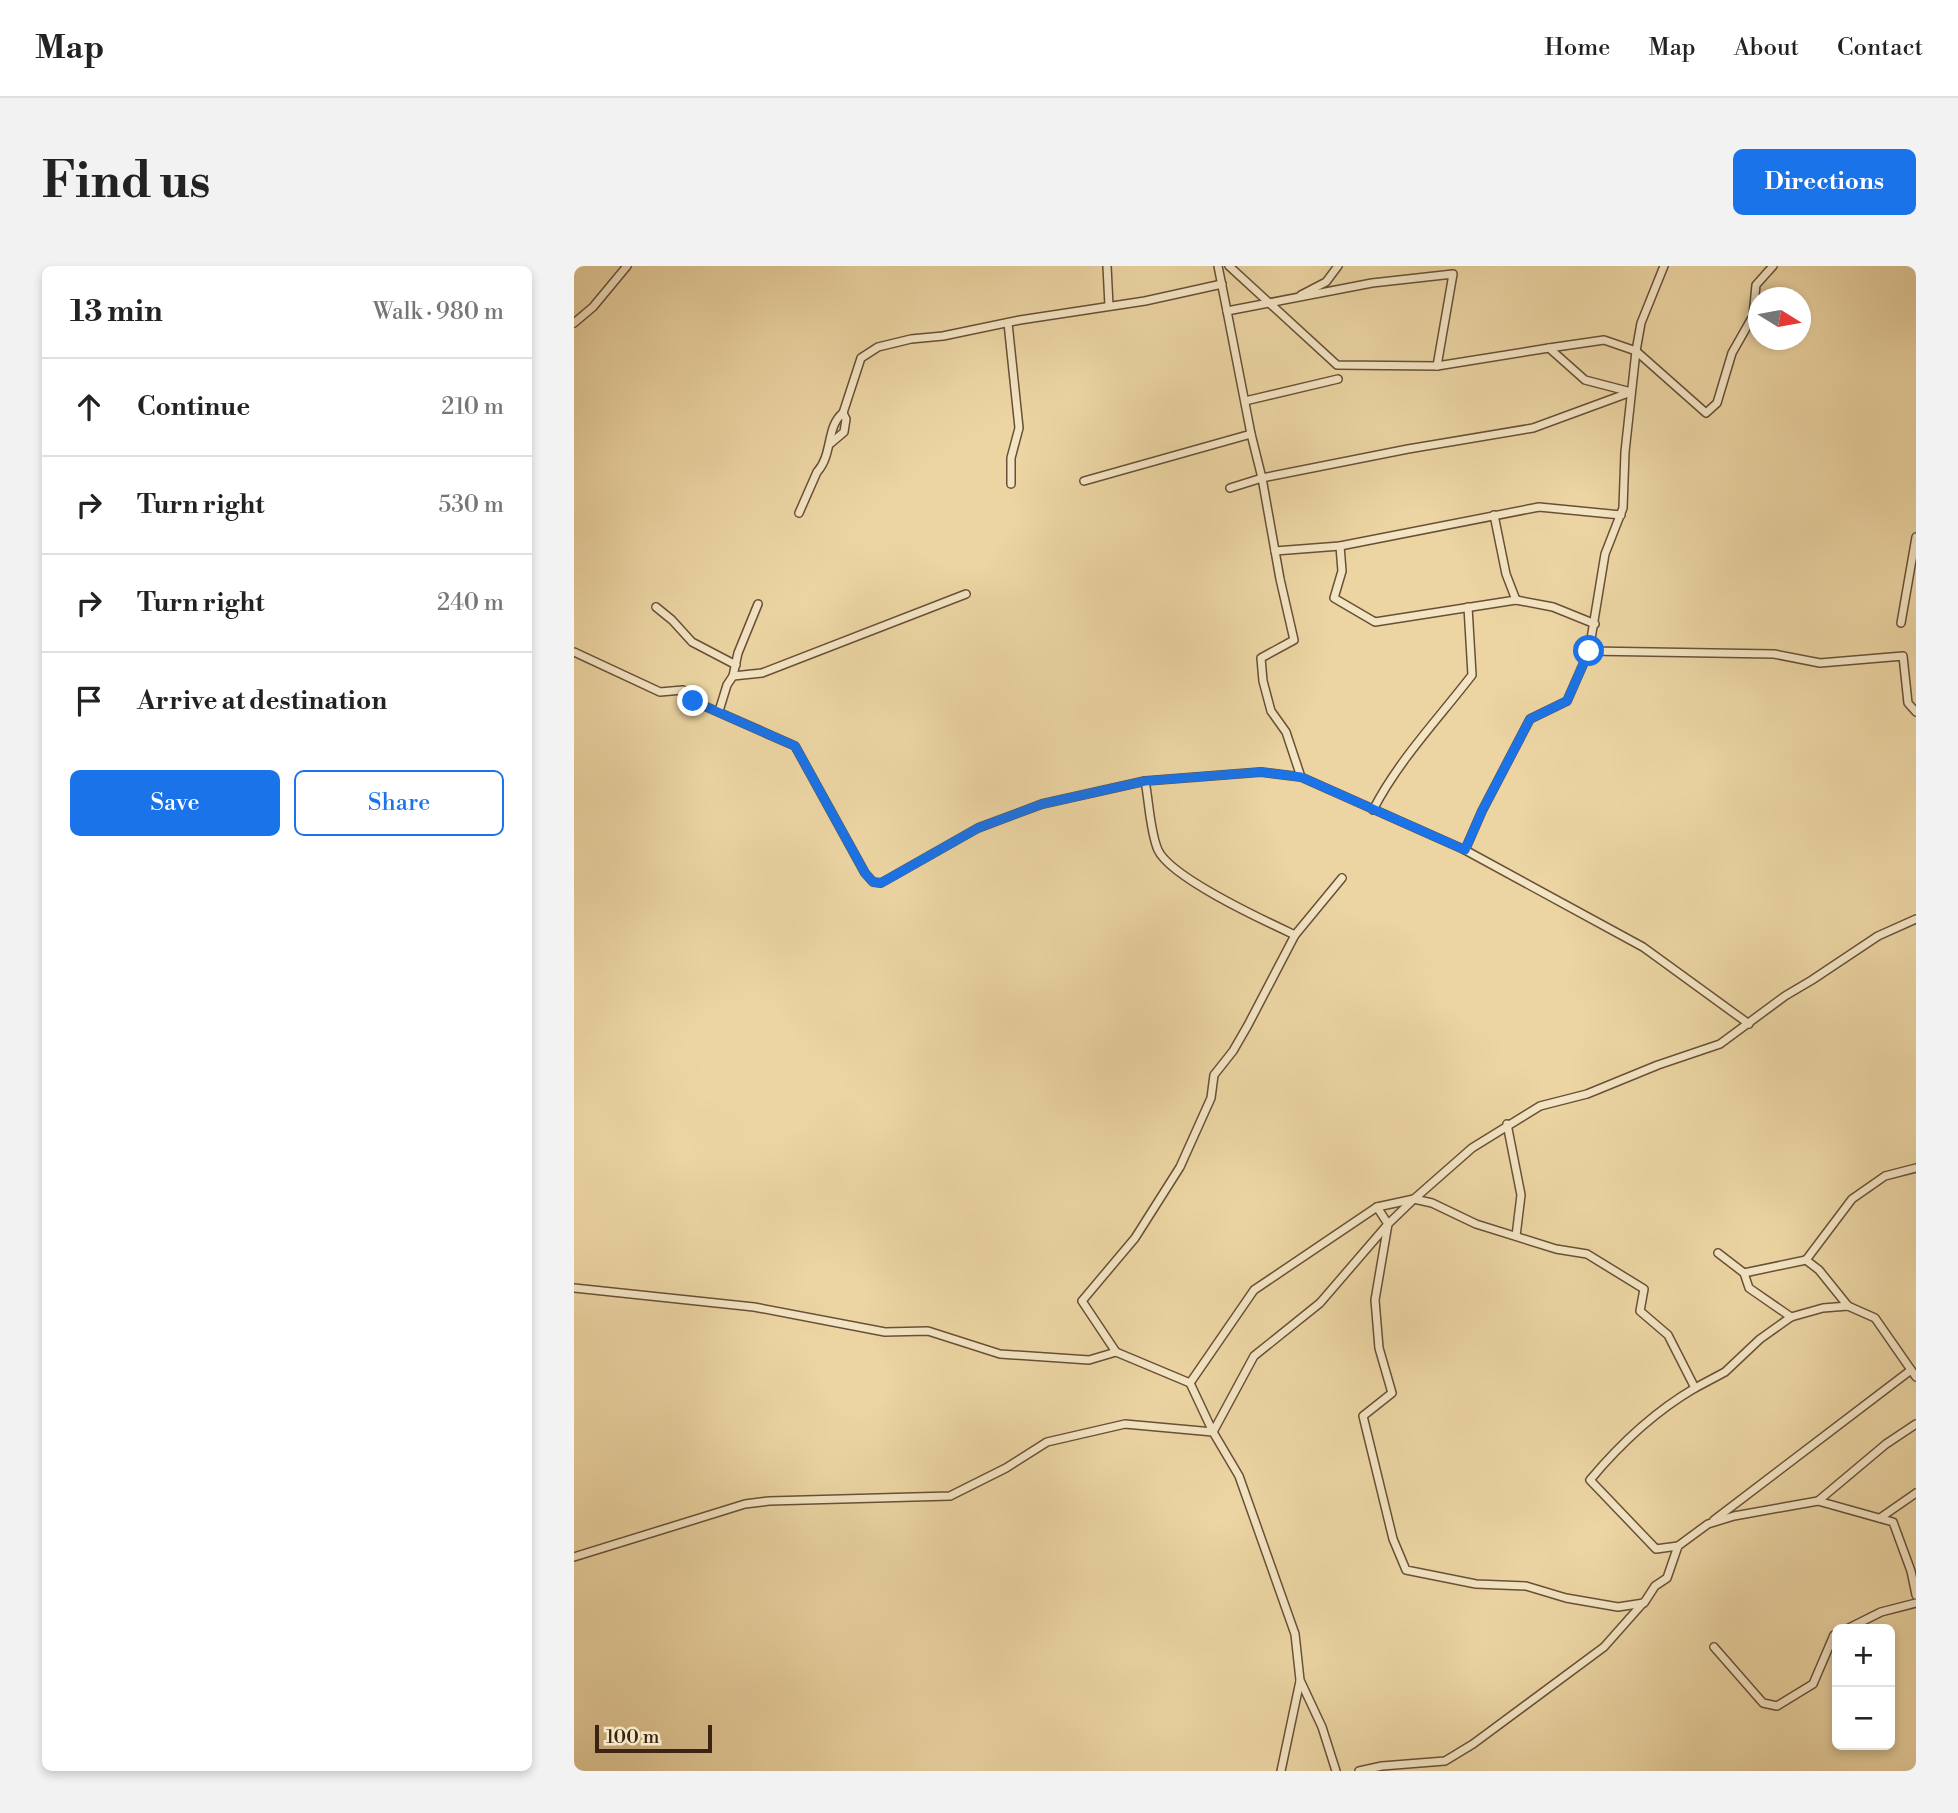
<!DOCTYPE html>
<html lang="en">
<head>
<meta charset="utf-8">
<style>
  :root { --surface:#fff; --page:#f2f2f2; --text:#222; --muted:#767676; --line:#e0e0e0; --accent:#1a73e8 }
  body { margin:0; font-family:"Libre Bodoni",serif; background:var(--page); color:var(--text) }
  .controls { position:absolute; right:21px; bottom:21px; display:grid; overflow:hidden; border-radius:10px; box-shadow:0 4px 10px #0003 }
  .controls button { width:63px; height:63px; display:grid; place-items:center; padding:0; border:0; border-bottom:2px solid var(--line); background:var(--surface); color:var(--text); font:35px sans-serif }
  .compass { position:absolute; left:1174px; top:21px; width:63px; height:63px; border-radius:50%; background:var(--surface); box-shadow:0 4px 10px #0003; rotate:101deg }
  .scale { position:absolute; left:21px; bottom:18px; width:117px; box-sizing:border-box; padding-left:7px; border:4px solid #3c2313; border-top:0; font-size:19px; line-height:24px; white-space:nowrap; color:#3c2313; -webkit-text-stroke:5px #f3e4c3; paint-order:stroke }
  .stop { position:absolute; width:21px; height:21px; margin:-16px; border:5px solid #1a73e8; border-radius:50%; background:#fff }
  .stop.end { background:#1a73e8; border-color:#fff; box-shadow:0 2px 7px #0008 }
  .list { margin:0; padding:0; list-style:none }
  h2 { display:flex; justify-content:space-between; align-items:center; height:91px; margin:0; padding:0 28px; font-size:30px }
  h2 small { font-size:23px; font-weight:400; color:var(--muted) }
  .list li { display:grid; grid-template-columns:46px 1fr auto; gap:21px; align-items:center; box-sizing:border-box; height:98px; padding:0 28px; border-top:2px solid var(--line) }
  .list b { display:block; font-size:26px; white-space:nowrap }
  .list em { font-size:23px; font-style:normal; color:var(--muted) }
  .actions { display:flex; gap:14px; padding:21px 28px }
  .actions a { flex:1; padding:16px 0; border:2px solid var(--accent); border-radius:10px; text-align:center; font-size:24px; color:var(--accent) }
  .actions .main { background:var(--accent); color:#fff }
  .icon { flex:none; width:38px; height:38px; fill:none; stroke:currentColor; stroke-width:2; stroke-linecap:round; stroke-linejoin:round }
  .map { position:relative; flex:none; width:1342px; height:1505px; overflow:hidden; border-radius:10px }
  header { display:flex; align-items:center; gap:42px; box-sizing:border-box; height:98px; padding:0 35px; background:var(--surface); border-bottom:2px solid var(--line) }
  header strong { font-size:33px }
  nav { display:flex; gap:38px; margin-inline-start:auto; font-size:24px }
  .intro { display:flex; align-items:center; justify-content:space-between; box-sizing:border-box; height:168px; padding:0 42px }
  h1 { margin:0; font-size:49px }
  .button { padding:18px 32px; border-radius:10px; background:var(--accent); color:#fff; font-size:24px; font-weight:700 }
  main { display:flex; gap:42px; padding:0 42px }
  aside { flex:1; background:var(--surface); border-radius:10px; box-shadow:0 4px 10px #0003 }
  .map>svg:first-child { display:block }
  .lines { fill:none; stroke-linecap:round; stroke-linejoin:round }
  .minor-casing { stroke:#685037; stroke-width:10 }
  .minor { stroke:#f3e4c3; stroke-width:7 }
  .route { stroke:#1a73e8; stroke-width:9 }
</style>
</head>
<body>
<header>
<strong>Map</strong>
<nav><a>Home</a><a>Map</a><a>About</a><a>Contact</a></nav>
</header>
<div class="intro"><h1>Find us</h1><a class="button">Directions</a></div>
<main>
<aside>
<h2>13 min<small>Walk · 980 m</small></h2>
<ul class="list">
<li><svg class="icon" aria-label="ahead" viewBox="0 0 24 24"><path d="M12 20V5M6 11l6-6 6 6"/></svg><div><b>Continue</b></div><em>210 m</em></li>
<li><svg class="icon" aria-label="right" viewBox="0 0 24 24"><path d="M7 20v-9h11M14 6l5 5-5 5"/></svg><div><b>Turn right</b></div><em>530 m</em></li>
<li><svg class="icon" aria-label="right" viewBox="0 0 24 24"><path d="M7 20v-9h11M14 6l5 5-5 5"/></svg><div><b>Turn right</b></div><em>240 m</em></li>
<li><svg class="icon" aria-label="arrive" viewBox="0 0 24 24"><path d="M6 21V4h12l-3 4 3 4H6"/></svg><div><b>Arrive at destination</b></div></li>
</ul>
<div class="actions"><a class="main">Save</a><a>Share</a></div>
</aside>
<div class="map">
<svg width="1342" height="1505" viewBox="0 0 1342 1505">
  <rect width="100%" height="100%" fill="#ecd5a3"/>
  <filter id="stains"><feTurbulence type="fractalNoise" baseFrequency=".00286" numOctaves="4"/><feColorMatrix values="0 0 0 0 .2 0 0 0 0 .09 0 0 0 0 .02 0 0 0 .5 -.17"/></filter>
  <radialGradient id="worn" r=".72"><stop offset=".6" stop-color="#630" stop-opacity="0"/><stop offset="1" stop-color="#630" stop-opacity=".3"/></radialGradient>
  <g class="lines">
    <g class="minor-casing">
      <g id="minor">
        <path d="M 533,0 L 535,40"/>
        <path d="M 644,0 L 653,45"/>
        <path d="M 655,0 L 763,99 L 863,100 L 975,82 L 1011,114 L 1057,126"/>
        <path d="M 1090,0 L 1067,57 L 1062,85 L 1051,186 L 1049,242 L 1031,288 L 1015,385 L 993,435 L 956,453 L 908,545 L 891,584 L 1069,681 L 1175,758"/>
        <path d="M 727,29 L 752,16 L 764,0"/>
        <path d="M 0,57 L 19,41 L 53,0"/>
        <path d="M 434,57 L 445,162 L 437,192 L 437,218"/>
        <path d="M 975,82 L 1030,74 L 1062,85 L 1132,147 L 1143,137 L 1158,87 L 1179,50 L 1182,19 L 1199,0"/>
        <path d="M 671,135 L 764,113"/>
        <path d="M 257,177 L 270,166 L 272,153 L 269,147"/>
        <path d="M 510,215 L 677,168"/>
        <path d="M 656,222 L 688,212 L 834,183 L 959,162 L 1057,126"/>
        <path d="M 225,247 L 243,206 C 259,189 252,160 269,147 L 287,92 L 304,81 L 337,73 L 369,70 L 446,54 L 571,35 L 648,18"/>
        <path d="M 920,249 L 932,308 L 942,334"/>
        <path d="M 766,280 L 768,305 L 760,332 L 801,356 L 942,334 L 979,341 L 1021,358"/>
        <path d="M 701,285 L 766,280 L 965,241 L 1047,249"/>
        <path d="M 82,341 L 98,354 L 118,376 L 162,399"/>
        <path d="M 1327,357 L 1342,271"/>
        <path d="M 1015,385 L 1200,388 L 1246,397 L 1329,390 L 1334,437 L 1342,446"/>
        <path d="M 0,386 L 86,426 L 109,424 L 119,435 L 221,480 L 291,607 L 299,616 L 307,617 L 404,562 L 468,538 L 571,515 L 687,506 L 727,511 L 891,584"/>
        <path d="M 159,410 L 188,407 L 392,328"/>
        <path d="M 145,445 L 153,419 L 159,410 L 164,387 L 184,338"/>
        <path d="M 727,511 L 712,466 L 697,445 L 689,415 L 687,392 L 720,374 L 706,313 L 688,212 L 677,168 L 653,45 L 798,17 L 879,8 L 863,100"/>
        <path d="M 571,515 C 575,535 576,566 584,584 C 597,612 691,655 721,669"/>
        <path d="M 799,544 C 824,495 865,452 898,409 L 894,341"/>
        <path d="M 1342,653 L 1304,670 L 1238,714 L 1211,730 L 1146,778 L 1084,799 L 1013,828 L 966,840 L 898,882 L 840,933 L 814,958 L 801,1034 L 805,1082 L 818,1127 L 789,1150 L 819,1273 L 832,1304 L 902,1318 L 952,1320 L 992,1332 L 1044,1341 L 1070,1337 L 1081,1320 L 1093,1312 L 1104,1280 L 1134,1258 L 1160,1250 L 1244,1235 L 1312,1178 L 1342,1158"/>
        <path d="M 933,858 L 947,929 L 942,970"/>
        <path d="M 1144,987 L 1170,1007 L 1175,1022 L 1217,1051"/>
        <path d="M 1170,1007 L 1232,994"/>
        <path d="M 0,1022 L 180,1041 L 311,1066 L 354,1065 L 426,1088 L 515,1094 L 542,1086 L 616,1117 L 680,1024 L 803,941 L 840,933 L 858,937 L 902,958 L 982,983 L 1013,988 L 1070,1023 L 1066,1045 L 1094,1069 L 1121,1122 C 1080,1146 1046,1178 1016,1214 L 1082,1283 L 1104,1280"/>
        <path d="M 1274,1040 L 1245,1004 L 1232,994 L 1278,933 L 1311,910 L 1342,902"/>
        <path d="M 542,1086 L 508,1035 L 561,972 L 606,901 L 637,832 L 640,809 L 659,785 L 674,759 L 721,669 L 768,612"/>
        <path d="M 616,1117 L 639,1166 L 665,1210 L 721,1368 L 726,1414 L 748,1461 L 762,1505"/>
        <path d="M 1121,1122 L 1151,1106 L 1186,1073 L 1217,1051 L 1249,1042 L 1274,1040 L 1301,1052 L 1342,1111"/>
        <path d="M 1244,1235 L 1319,1256 L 1337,1305 L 1342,1329"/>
        <path d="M 1306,1252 L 1342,1227"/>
        <path d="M 1140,1254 L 1337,1104"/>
        <path d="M 0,1291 L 171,1238 L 195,1235 L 376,1230 L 432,1202 L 473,1176 L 551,1158 L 639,1166 L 680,1090 L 746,1037 L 814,958 L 803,941"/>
        <path d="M 1273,1363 L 1307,1346 L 1342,1337"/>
        <path d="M 1140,1381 L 1189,1437 L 1203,1440 L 1239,1418 L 1260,1369 L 1263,1368"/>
        <path d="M 707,1505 L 726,1415"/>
        <path d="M 785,1505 L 808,1500 L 871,1495 L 899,1478 L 1030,1381 L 1069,1337"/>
      </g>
    </g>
    <use href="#minor" class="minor"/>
  </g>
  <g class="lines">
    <path class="route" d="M 119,435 L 221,480 L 291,607 L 299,616 L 307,617 L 404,562 L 468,538 L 571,515 L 687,506 L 727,511 L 891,584 L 908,545 L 956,453 L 993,435 L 1015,385"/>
  </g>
  <rect width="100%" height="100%" filter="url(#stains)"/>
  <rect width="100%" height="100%" fill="url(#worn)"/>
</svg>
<div class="controls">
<button>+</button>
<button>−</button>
</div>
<svg class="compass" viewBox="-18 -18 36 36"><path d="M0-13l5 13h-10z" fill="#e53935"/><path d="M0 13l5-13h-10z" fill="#767676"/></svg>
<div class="scale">100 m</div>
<div class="stop" style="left:1015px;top:385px"></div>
<div class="stop end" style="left:119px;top:435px"></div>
</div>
</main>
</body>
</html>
